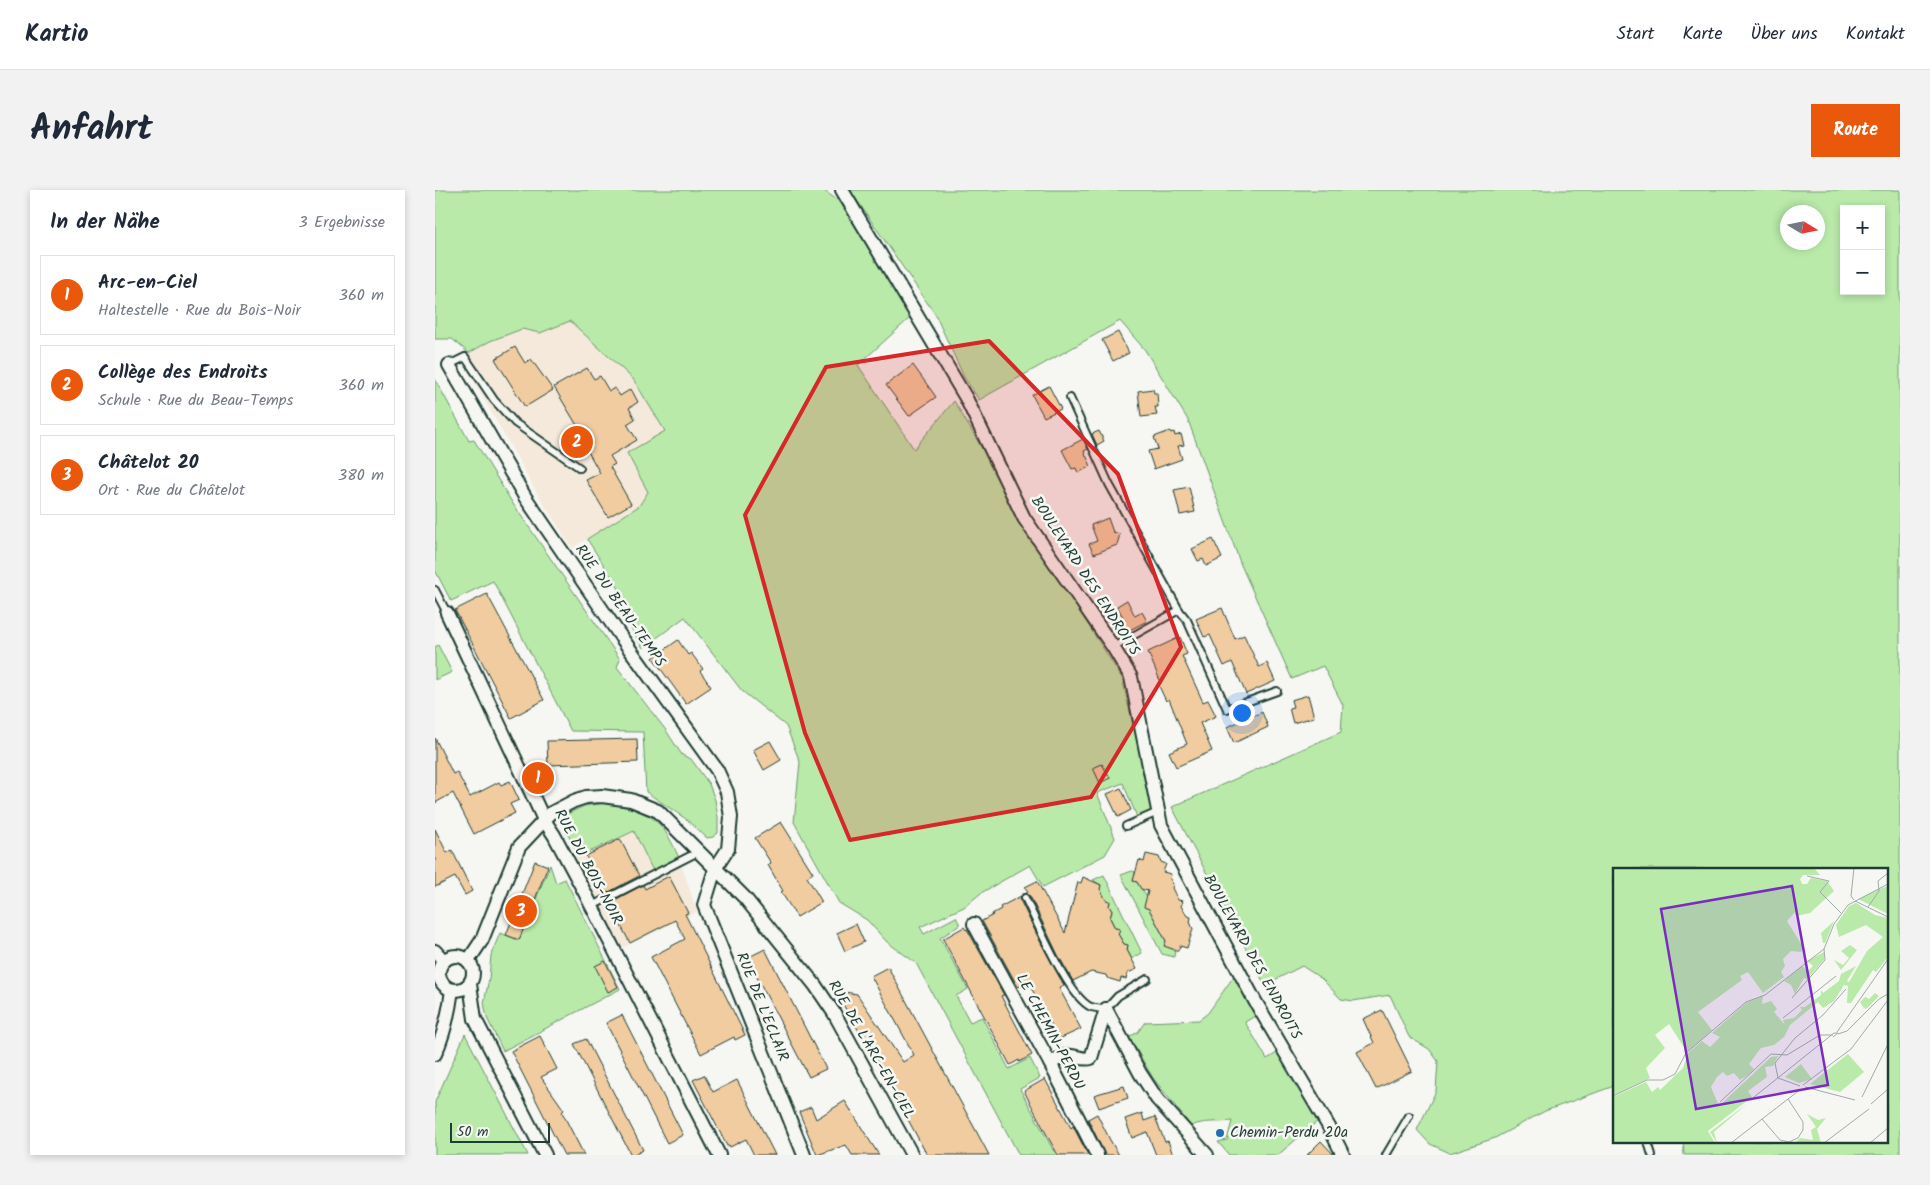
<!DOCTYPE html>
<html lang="de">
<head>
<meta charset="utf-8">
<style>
  :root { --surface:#fff; --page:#f2f2f3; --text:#1f2937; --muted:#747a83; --line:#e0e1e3; --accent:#ea580c }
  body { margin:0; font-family:Kalam,sans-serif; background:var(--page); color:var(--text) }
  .controls { position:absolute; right:15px; top:15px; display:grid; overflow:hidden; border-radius:0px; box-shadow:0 2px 8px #0003 }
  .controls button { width:45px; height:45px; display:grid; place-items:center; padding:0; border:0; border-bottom:1px solid var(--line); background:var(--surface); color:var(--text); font:25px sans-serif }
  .compass { position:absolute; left:1345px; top:15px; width:45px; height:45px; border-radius:50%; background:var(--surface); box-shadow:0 2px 8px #0003; rotate:100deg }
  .scale { position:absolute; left:15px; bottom:12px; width:100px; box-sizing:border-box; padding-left:5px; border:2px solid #1f3d34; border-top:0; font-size:14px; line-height:18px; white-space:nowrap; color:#1f3d34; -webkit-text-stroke:4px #f6f6f2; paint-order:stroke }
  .you { position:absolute; left:806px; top:522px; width:18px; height:18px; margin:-12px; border:4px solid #fff; border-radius:50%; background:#1a73e8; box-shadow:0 0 0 8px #1a73e833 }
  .badge { display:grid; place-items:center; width:32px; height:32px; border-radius:50%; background:var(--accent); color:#fff; font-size:16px; font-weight:700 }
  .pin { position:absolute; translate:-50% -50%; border:2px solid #fff; box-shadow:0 1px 5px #0006 }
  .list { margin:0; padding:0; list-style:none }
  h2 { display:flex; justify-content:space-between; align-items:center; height:65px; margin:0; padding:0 20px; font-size:21px }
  h2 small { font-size:16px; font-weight:400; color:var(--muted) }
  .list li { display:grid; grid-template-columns:32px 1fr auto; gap:15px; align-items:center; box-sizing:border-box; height:80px; margin:0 10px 10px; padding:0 10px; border:1px solid var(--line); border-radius:0px }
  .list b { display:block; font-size:19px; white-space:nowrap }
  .list p { margin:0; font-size:16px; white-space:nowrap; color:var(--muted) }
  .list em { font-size:16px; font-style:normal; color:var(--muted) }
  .map { position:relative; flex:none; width:1465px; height:965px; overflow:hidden; border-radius:0px }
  header { display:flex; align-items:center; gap:30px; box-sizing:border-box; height:70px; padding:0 25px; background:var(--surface); border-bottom:1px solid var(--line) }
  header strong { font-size:24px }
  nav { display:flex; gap:28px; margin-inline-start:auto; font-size:18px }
  .intro { display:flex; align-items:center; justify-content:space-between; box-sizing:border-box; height:120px; padding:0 30px }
  h1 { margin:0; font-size:35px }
  .button { padding:12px 22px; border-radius:0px; background:var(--accent); color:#fff; font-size:18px; font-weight:700 }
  main { display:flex; gap:30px; padding:0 30px }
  aside { flex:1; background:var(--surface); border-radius:0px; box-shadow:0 2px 8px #0003 }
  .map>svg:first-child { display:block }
  .built { fill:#f4e9da }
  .green { fill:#b9eaa9; stroke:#6c946e; fill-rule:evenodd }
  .building { fill:#f1cca1; stroke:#1f3d34 }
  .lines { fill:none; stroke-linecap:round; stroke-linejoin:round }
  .lane-casing { stroke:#1f3d34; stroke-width:10 }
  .street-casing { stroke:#1f3d34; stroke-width:16 }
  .lane { stroke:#f6f6f2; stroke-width:6 }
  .street { stroke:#f6f6f2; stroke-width:12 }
  .marked { fill:#d62828; fill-opacity:0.2; stroke:#d62828; stroke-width:4; stroke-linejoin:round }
  .poi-dot { fill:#1f6fb2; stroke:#f6f6f2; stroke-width:2 }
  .labels { text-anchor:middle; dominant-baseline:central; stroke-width:5; stroke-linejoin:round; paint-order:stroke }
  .street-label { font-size:15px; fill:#1f3d34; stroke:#f6f6f2 }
  .poi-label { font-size:15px; fill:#1f3d34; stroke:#f6f6f2; text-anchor:start }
  .inset-road { fill:none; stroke:#a0aca6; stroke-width:1 }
  .view { fill:#7b2cbf; fill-opacity:0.15; stroke:#7b2cbf; stroke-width:2.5 }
  .inset-edge { fill:none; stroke:#1f3d34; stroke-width:2.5 }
</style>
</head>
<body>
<header>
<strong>Kartio</strong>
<nav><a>Start</a><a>Karte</a><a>Über uns</a><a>Kontakt</a></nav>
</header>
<div class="intro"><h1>Anfahrt</h1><a class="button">Route</a></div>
<main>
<aside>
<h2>In der Nähe<small>3 Ergebnisse</small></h2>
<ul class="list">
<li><span class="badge">1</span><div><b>Arc-en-Ciel</b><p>Haltestelle · Rue du Bois-Noir</p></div><em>360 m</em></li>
<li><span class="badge">2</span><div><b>Collège des Endroits</b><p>Schule · Rue du Beau-Temps</p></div><em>360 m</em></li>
<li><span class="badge">3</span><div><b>Châtelot 20</b><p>Ort · Rue du Châtelot</p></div><em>380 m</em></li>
</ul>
</aside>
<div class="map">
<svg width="1465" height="965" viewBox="0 0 1465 965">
  <rect width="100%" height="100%" fill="#f6f6f2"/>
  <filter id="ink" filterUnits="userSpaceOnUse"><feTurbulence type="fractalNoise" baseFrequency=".02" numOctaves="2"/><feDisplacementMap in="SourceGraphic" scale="10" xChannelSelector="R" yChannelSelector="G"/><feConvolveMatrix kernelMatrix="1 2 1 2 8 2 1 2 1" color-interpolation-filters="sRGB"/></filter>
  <g filter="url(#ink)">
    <g class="built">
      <path d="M 135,131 L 198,189 L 231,241 L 213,302 L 204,316 L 137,358 L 102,303 L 33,181 L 34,163 L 55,151 L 87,139 L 105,143 Z"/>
      <path d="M 199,641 L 218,681 L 244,668 L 262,722 L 185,759 L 140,669 Z"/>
    </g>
    <g class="green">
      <path d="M 0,0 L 388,0 L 405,12 L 476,127 L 423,175 L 479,259 L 519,211 L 636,408 L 687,488 L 718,620 L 702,627 L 688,593 L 662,603 L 680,648 L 670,665 L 608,697 L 595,675 L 546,703 L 529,717 L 485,737 L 489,744 L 521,727 L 525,735 L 505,748 L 533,799 L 521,806 L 535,832 L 547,827 L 574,879 L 595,868 L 605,888 L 585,899 L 621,965 L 584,965 L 481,773 L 452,752 L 432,730 L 404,713 L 359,632 L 365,572 L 351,536 L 307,501 L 250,427 L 208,458 L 178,408 L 186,402 L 152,349 L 204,316 L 213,302 L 192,263 L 230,241 L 198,189 L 135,131 L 105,143 L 87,139 L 55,151 L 34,163 L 17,149 L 0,149 Z"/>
      <path d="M 416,0 L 1465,0 L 1465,965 L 1249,965 L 1248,951 L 1451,951 L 1451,679 L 1179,679 L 1179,896 L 1110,921 L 1060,948 L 1015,963 L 995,954 L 982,940 L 1001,901 L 1003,871 L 994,859 L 974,847 L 955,805 L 918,811 L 906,809 L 887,789 L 867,776 L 830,795 L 737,617 L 906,542 L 908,515 L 888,476 L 857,489 L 806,375 L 753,230 L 710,160 L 685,131 L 544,210 L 529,187 L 500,124 L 417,3 ZM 1409,19 L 1446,19 L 1446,101 L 1409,101 ZM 1352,22 L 1382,22 L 1382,52 L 1352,52 Z"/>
      <path d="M 0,189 L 34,251 L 39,250 L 78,314 L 185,469 L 182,477 L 230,539 L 247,565 L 256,569 L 274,594 L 280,610 L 283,627 L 283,643 L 278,647 L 272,648 L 251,629 L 211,602 L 208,542 L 136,541 L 58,391 L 16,411 L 0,380 Z"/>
      <path d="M 3,455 L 17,482 L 0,490 L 0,457 Z"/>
      <path d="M 170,613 C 214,621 226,626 244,668 L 218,681 L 199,641 L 144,667 L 126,630 L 128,626 L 149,616 Z"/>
      <path d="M 115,675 L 121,693 L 130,689 L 185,799 L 68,861 L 52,828 L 49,813 L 54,789 L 56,765 L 65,743 L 84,750 Z"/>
      <path d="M 697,681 L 700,682 L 698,691 L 702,692 L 712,707 L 710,717 L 714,719 L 731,751 L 730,756 L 740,760 L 739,767 L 727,764 L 686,685 Z"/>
      <path d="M 669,685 L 707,763 L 697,769 L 692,760 L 693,755 L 689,754 L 683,744 L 685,739 L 680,738 L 675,728 L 677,721 L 674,716 L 675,712 L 671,710 L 665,699 L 666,695 L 658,690 Z"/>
      <path d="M 799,786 L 820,826 L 810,832 L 832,869 L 842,863 L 884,930 L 843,965 L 794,965 L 783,952 L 792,950 L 797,931 C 783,933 770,930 756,936 L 718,888 L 694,847 L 703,842 L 710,832 L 764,830 L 773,823 Z"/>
      <path d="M 30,844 L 93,965 L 0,965 L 0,912 Z"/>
    </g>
    <g class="building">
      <path d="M 683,142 L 694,163 L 678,171 L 667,150 Z"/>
      <path d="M 80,157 L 90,173 L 96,169 L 118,200 L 90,217 L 60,169 Z"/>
      <path d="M 478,175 L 501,207 L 474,226 L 451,195 Z"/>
      <path d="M 152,178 L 159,189 L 165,186 L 174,201 L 180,198 L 185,206 L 196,199 L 203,212 L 194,218 L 200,229 L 192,234 L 202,250 L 175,266 L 180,274 L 175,277 L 196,314 L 173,327 L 151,290 L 165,283 L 152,260 L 145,265 L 132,244 L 143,237 L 119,197 Z"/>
      <path d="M 614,196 L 626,219 L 609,227 L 597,205 Z"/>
      <path d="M 718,199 L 719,203 L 722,203 L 723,217 L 720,217 L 722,225 L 706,227 L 703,201 Z"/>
      <path d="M 664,241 L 669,251 L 662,255 L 657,244 Z"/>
      <path d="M 735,241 L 736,243 L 739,242 L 740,246 L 746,244 L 749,255 L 743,256 L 747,269 L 719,279 L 713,261 L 723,259 L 719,247 Z"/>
      <path d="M 648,249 L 653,259 L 649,261 L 656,276 L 643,283 L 641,278 L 637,279 L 627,260 Z"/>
      <path d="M 754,297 L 760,322 L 745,325 L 739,300 Z"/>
      <path d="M 673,328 L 678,342 L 685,344 L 682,355 L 659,364 L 654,354 L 662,351 L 656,335 Z"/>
      <path d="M 778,349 L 787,368 L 771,376 L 768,369 L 763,371 L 757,359 Z"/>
      <path d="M 52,404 L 109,510 L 76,528 L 20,420 Z"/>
      <path d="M 692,410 L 700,426 L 707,422 L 712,431 L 685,445 L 680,436 L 690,431 L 682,416 Z"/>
      <path d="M 787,418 L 800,449 L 809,445 L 824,477 L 832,473 L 840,491 L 811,504 L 797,472 L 789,476 L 775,445 L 769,447 L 761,429 Z"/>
      <path d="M 745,447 L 752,464 L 747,466 L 768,512 L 773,510 L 781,526 L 765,533 L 777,561 L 741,577 L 734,562 L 752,554 L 734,509 L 731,511 L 723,494 L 726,493 L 713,462 Z"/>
      <path d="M 243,450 L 253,465 L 256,463 L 268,479 L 265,481 L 276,497 L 251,514 L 218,468 Z"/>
      <path d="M 873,505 L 879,527 L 858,533 L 854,518 L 858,517 L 856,510 Z"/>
      <path d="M 827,522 L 833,537 L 799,553 L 792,537 Z"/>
      <path d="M 0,548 L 18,584 L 22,582 L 35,607 L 64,592 L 66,595 L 75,591 L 84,610 L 75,614 L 80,623 L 39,644 L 18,603 L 0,613 Z"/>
      <path d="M 202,549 L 203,572 L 113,575 L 112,551 Z"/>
      <path d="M 335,551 L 346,570 L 329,580 L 318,560 Z"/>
      <path d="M 667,574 L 675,588 L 665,593 L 658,578 Z"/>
      <path d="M 686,598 L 696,620 L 683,627 L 672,604 Z"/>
      <path d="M 346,632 L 378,683 L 372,687 L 387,712 L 362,727 L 346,702 L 348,701 L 333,675 L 336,673 L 320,648 Z"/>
      <path d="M 0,639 L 12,663 L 17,660 L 37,701 L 30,705 L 20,687 L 0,697 Z"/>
      <path d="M 185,649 L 204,686 L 170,704 L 151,666 Z"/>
      <path d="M 711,664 L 724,667 L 726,672 L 731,674 L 728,682 L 736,684 L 735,689 L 738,694 L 737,698 L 743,710 L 748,711 L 746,716 L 752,726 L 756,727 L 755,732 L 758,739 L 752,758 L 745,756 L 743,761 L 729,756 L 731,751 L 714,719 L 709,717 L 713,701 L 706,699 L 702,692 L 698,691 L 704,670 L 709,672 Z"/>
      <path d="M 100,671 L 113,676 L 84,750 L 71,745 Z"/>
      <path d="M 234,686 L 253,723 L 250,724 L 310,845 L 300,850 L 299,847 L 266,864 L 216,767 L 250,749 L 240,730 L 195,753 L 174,713 L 208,695 L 210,699 Z"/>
      <path d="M 648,687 L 666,695 L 665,699 L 671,710 L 675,711 L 674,716 L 677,721 L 675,728 L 680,738 L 685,739 L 683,744 L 689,754 L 693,755 L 692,760 L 702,779 L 693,783 L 691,789 L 686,788 L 685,792 L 672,788 L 671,785 L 656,782 L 638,791 L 623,765 L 595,706 L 591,703 L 593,702 L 590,697 L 602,691 L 630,743 L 643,692 L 646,693 Z"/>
      <path d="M 586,706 L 585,710 L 606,753 L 629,795 L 624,798 L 646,839 L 624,849 L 593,792 L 583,797 L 547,731 L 558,725 L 557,724 L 566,719 L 565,717 Z"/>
      <path d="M 421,734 L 429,752 L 410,761 L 402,743 Z"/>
      <path d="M 529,737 L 531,740 L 532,739 L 569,805 L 566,806 L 597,865 L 584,872 L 584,870 L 575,875 L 508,749 Z"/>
      <path d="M 330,759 L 391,879 L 374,887 L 312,768 Z"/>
      <path d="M 170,771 L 183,797 L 173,802 L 160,776 Z"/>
      <path d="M 453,777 L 554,965 L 492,965 L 439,866 L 407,813 L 409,802 L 422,804 L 468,872 L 479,865 L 436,786 Z"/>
      <path d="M 947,820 L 977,881 L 941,899 L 922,862 L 939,853 L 928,829 Z"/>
      <path d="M 187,825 L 248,945 L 232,953 L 171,833 Z"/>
      <path d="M 105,846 L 122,879 L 106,887 L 129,920 L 127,922 L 149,965 L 129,965 L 76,861 Z"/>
      <path d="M 151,849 L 208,960 L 199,965 L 196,965 L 139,854 Z"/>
      <path d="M 269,885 L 278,902 L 302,890 L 340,965 L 319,965 L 311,949 L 295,957 L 294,955 L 292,956 L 258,890 Z"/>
      <path d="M 610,889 L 636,938 L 638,936 L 653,965 L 623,965 L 614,949 L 589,901 Z"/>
      <path d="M 689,896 L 693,908 L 664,918 L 659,905 Z"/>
      <path d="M 410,911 L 433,948 L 444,965 L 417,965 L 411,955 L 382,965 L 364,922 L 376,917 L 381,929 Z"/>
      <path d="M 707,923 L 709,931 L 720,927 L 730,952 L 733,951 L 738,965 L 721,965 L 712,942 L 697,948 L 690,929 Z"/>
      <path d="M 662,924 L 675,950 L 684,965 L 670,965 L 653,929 Z"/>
      <path d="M 886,951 L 899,965 L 872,965 Z"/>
    </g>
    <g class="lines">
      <g class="lane-casing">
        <g id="lane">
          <path d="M 14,175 L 30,167 L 59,210 L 80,233 L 145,278"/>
          <path d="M 635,208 L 674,294 L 744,420 L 752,430 L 792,519 L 842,501"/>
          <path d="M 0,400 L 12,423"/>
          <path d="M 678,457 L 744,420"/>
          <path d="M 691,636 L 723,622"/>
          <path d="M 590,708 C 602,732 633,807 656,817 C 660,818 667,819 671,819 L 683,806 L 712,789"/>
          <path d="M 157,716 L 263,662"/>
          <path d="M 1213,952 L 1217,965"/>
          <path d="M 951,965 L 974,926"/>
        </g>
      </g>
      <g class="street-casing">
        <g id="street">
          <path d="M 407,0 L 531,208 L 589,328 L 678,457 L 696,487 L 726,635 L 820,811 L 894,937 L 908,965"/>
          <path d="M 14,175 L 90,307 L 186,447 L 282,580 L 292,602 L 296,627 L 293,659 L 280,679 L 269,715 L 369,965"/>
          <path d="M 12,423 L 109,630 L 119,645 L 149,701 L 284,965"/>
          <path d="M 539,734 L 615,873 L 662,965"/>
          <path d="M 0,761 L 9,771"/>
          <circle cx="21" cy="783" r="17"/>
          <path d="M 33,771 L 47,750 L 84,657 L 116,623 L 139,611 L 151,607 L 167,606 L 196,610 L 223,621 L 310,708 L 380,795 L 399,823 L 477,965"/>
          <path d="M 35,794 L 40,829 L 110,965"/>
          <path d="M 671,819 L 705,883 L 722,909 L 772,965"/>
          <path d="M 0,864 C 10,843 14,822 17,800"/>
          <path d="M 615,873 C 620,871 626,867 631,866 C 640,864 647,871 656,868 L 671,819"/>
        </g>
      </g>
      <use href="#lane" class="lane"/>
      <use href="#street" class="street"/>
    </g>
  </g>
  <path class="marked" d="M 554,151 L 683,284 L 746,457 L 656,607 L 415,650 L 370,543 L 310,325 L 391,177 Z"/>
  <circle class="poi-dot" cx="785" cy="943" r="5"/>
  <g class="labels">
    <g class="street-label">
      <text transform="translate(650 386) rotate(57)">BOULEVARD DES ENDROITS</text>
      <text transform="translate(185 416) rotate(55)">RUE DU BEAU-TEMPS</text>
      <text transform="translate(153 677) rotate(62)">RUE DU BOIS-NOIR</text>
      <text transform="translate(817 767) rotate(61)">BOULEVARD DES ENDROITS</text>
      <text transform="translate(327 817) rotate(68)">RUE DE L'ECLAIR</text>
      <text transform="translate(615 842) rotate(62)">LE CHEMIN-PERDU</text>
      <text transform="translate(436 860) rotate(60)">RUE DE L'ARC-EN-CIEL</text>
    </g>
    <g class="poi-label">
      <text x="795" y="943">Chemin-Perdu 20a</text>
    </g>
  </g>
  <g transform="translate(1178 678)">
    <rect width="275" height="275" fill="#f6f6f2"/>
    <path d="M 0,0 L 201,0 L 207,7 L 190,7 L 187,11 L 189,16 L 194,16 L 198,10 L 214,13 L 221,23 L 197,45 L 183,48 L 182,44 L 174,53 L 190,79 L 188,84 L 178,83 L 170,91 L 172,98 L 168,104 L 171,109 L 150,125 L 135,104 L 127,108 L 129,112 L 85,144 L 99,162 L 74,184 L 56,156 L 42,167 L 52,180 L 33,200 L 37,210 L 0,228 ZM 275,18 L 275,46 L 245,31 L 264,22 ZM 243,35 L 262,47 L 275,50 L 275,89 L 263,104 L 260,102 L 238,135 L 234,135 L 235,118 L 231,117 L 221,133 L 210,140 L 205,134 L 177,157 L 171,169 L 161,177 L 148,180 L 136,196 L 141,201 L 135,207 L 127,212 L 121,205 L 114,208 L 110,204 L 104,209 L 98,219 L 106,238 L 158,189 L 165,188 L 160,198 L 152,199 L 154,209 L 135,223 L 139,229 L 95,263 L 102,275 L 0,275 L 0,229 L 33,214 L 39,224 L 45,219 L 47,222 L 70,200 L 75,185 L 89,173 L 97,179 L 107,169 L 99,165 L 133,135 L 150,128 L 149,136 L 158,133 L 164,141 L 161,144 L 172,157 L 170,152 L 181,150 L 189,142 L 187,139 L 192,139 L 208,127 L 208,122 L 210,125 L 226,113 L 228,106 L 243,98 L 234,113 L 236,114 L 254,83 L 270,69 L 253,57 L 226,69 L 223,57 L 236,38 ZM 221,53 L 212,75 L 210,75 L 208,65 ZM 237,77 L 244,82 L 228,102 L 221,92 L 230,97 L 236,90 L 228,83 ZM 211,84 L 211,92 L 194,111 L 191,110 L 182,126 L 178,117 L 171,113 L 189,98 L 195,103 L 200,98 L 194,93 ZM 262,125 L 266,128 L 253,141 L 250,139 L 247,134 L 252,129 L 256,131 ZM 235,186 L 251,204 L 227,224 L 197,216 ZM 188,196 L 199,211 L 186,215 L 172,209 ZM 135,235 L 101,264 L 104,275 L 97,264 ZM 194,246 L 205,252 L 213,250 L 204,261 L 208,275 L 182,275 L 187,270 L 200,272 L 198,262 L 203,259 Z" fill="#b9eaa9"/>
    <path class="inset-road" d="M 241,0 L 238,28 L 241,32M 194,8 L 216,13 L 207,24 L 228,45M 242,33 L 275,49M 255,39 L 266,23 L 265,13 L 275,5M 179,130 L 212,92 L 211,81M 170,150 L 223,108M 224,164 L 275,91M 225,166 L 234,163 L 266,131 L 275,126M 190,217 L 238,181 L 275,132M 187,218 L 165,210 L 162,195 L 182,170 L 210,147 L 233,121M 192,219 L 242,232M 0,228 L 34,212 L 50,212 L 62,206 L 73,185 L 133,134 L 152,127 L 211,81 L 221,56 L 235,37 L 275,16M 141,229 L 221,165 L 225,165 L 220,169M 249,229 L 275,176M 107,234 L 158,186 L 174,187 L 207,167 L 220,167M 258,236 L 275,221M 149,251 L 167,272 L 176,274 L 185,270 L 190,262 L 190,254 L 175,231M 118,275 L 188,221M 211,275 L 256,241M 257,275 L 275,260"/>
    <path class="view" d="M 179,18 L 215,217 L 83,241 L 48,41 Z"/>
    <rect width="275" height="275" class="inset-edge"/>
  </g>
</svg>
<div class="controls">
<button>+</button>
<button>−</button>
</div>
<svg class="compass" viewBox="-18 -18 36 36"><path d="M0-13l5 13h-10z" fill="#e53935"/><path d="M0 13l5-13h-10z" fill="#747a83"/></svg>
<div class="scale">50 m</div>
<div class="you"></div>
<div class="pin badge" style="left:103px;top:588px">1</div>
<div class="pin badge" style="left:142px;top:252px">2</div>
<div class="pin badge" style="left:86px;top:721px">3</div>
</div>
</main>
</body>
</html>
